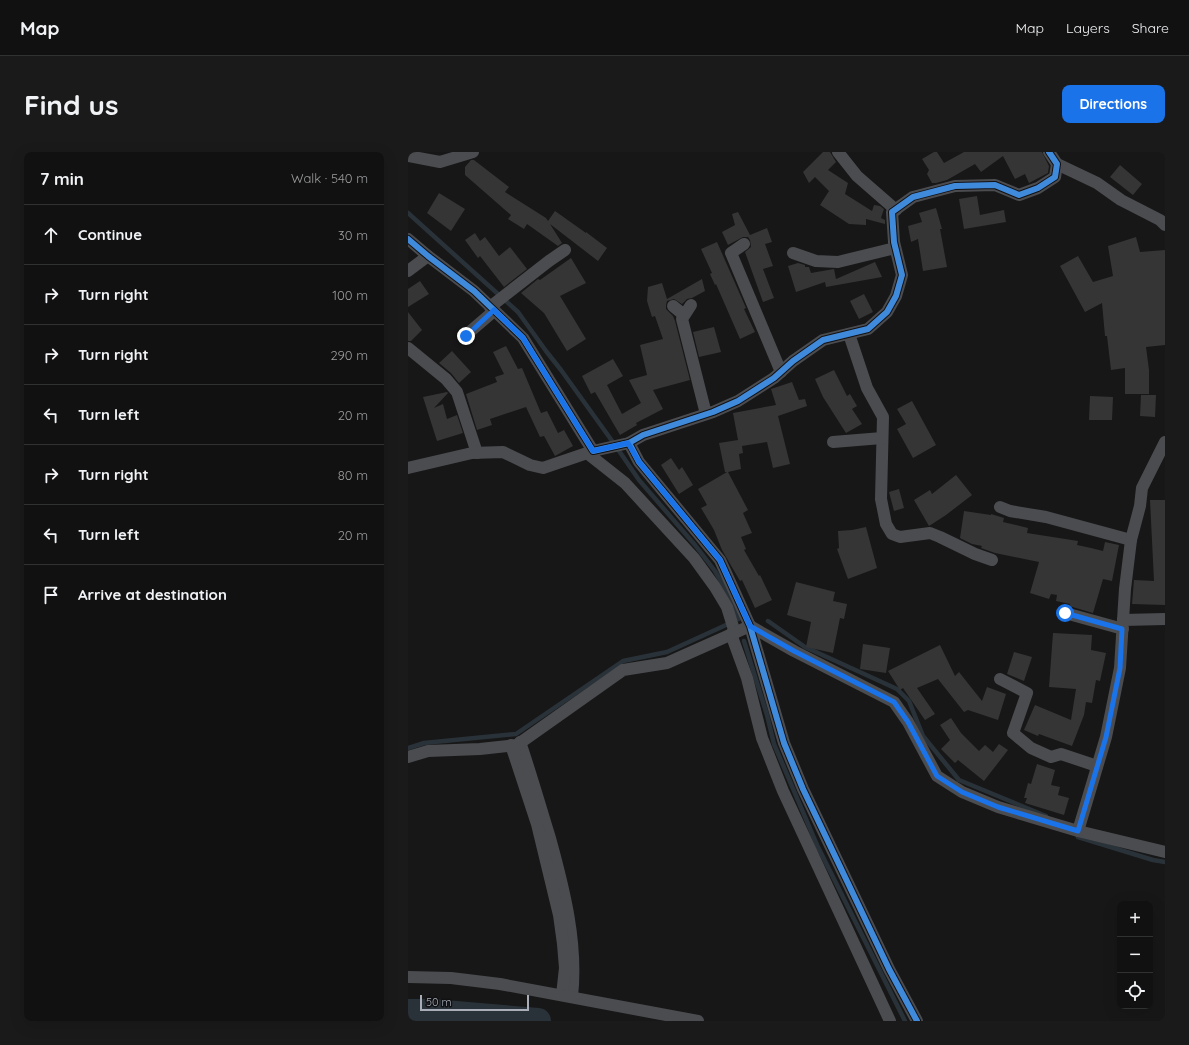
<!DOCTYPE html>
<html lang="en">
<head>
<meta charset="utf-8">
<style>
  :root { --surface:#111; --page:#1a1a1a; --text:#f1f3f6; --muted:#9c9d9f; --line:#303131; --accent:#1a73e8 }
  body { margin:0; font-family:Quicksand,sans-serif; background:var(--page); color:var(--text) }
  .controls { position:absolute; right:12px; bottom:12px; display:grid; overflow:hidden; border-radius:8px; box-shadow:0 4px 16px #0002 }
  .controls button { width:36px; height:36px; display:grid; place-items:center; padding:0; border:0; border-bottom:1px solid var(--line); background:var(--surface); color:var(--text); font:20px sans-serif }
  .scale { position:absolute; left:12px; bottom:10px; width:109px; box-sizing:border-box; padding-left:4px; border:2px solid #a8adb8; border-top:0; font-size:11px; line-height:14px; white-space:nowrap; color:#a8adb8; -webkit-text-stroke:3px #111113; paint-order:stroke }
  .stop { position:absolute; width:12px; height:12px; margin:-9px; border:3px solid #1a73e8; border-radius:50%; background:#fff }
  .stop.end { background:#1a73e8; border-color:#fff; box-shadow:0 1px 4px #0008 }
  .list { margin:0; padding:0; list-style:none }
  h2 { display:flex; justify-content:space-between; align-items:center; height:52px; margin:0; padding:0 16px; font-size:17px }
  h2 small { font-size:13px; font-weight:400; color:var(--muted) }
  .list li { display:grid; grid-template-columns:26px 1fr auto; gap:12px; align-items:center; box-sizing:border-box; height:60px; padding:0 16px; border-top:1px solid var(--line) }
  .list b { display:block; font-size:15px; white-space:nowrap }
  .list em { font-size:13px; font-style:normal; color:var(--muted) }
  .icon { flex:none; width:22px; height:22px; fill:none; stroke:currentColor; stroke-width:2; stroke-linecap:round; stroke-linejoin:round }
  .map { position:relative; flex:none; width:757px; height:869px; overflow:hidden; border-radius:8px }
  header { display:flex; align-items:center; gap:24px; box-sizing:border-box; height:56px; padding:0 20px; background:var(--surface); border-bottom:1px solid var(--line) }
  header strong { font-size:19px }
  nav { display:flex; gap:22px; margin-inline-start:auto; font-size:14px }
  .intro { display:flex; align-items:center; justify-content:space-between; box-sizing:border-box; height:96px; padding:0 24px }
  h1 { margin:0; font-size:28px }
  .button { padding:10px 18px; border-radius:8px; background:var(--accent); color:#fff; font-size:14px; font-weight:700 }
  main { display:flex; gap:24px; padding:0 24px }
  aside { flex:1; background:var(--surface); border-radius:8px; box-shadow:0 4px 16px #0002 }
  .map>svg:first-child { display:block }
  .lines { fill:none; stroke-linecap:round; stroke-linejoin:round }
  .stream { stroke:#2a3239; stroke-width:4.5 }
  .river { stroke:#2a3239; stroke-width:26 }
  .building { fill:#353536 }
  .street { stroke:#4b4c50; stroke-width:12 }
  .cycleway-casing { stroke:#111113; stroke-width:8 }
  .cycleway { stroke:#408adc; stroke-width:6 }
  .route { stroke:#1a73e8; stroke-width:5 }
</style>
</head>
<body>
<header>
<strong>Map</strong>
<nav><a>Map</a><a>Layers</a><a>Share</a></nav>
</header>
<div class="intro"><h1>Find us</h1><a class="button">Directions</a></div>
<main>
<aside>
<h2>7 min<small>Walk · 540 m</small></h2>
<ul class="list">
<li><svg class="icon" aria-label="ahead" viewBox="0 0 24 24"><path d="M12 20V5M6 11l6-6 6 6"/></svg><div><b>Continue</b></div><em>30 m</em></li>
<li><svg class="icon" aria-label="right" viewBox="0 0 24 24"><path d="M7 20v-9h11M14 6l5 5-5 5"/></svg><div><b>Turn right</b></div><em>100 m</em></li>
<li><svg class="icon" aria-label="right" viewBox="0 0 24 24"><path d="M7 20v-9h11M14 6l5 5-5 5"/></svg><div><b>Turn right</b></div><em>290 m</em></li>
<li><svg class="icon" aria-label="left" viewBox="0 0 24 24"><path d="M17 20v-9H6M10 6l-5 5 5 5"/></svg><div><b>Turn left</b></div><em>20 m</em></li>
<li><svg class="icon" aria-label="right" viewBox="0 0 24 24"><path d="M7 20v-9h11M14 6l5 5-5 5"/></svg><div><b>Turn right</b></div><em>80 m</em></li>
<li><svg class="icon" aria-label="left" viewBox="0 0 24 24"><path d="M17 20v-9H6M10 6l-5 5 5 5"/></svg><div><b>Turn left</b></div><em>20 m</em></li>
<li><svg class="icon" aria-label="arrive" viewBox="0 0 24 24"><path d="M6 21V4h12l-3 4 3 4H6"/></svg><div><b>Arrive at destination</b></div></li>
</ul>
</aside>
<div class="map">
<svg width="757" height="869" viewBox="0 0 757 869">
  <rect width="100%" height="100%" fill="#171717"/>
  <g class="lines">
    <g class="stream">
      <path d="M 0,61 L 110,160 L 138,199 L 153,218 L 207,293 L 231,328 L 287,393 L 307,419 L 325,450 L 331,467 L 330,467"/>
      <path d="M 360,469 L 397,495 L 489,537 L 501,549 L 515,584 L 551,628 L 638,664"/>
      <path d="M 336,489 L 359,563 L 366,592 L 409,693 L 497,869"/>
      <path d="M 0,596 L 16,591 L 108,582 L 215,509 L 259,500 L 318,473"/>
      <path d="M 670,685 L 745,708 L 757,710"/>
    </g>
    <path class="river" d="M 0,860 L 24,860 L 130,869"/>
  </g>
  <g class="building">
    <path d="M 415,0 L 422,0 L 428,10 L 420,18 L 440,31 L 437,42 L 464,59 L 466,53 L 472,54 L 476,57 L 473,66 L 477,68 L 477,72 L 458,67 L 458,73 L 441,72 L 412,53 L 421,39 L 407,25 L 401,31 L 395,20 Z"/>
    <path d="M 526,0 L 529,0 L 536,11 L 556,0 L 634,0 L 641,14 L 640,21 L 621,31 L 617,22 L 607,27 L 595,4 L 573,20 L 567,12 L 539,28 L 528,31 L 524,31 L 519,22 L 521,18 L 514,7 Z"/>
    <path d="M 63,8 L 66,8 L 101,35 L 97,40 L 138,66 L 140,69 L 147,59 L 178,81 L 178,80 L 199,96 L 190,109 L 142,72 L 154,91 L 150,94 L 119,72 L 116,77 L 100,67 L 103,63 L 57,23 L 57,15 Z"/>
    <path d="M 712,13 L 734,32 L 725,43 L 702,25 Z"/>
    <path d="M 31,41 L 57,57 L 43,79 L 19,61 Z"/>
    <path d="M 569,44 L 572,63 L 596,58 L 598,70 L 556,77 L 551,47 Z"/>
    <path d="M 528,56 L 534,77 L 532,77 L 539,115 L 515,119 L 510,87 L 503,90 L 500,74 L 514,70 L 511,61 Z"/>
    <path d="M 330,60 L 342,83 L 359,76 L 364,90 L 357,92 L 365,114 L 355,117 L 366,146 L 355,150 L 337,100 L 343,95 L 342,88 L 340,85 L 335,85 L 320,93 L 314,80 L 327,73 L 324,62 Z"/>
    <path d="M 67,81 L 72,89 L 77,85 L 91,104 L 102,95 L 119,117 L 96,135 L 72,104 L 70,106 L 57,88 Z"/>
    <path d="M 728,85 L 732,100 L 757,98 L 757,193 L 738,195 L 741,218 L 741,242 L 717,242 L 717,216 L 703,218 L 699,184 L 697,184 L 694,151 L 677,160 L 652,114 L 670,104 L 685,130 L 705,124 L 700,94 Z"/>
    <path d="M 309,90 L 338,156 L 336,157 L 347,180 L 332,187 L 308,132 L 307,133 L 302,122 L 304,121 L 293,97 Z"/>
    <path d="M 163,106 L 178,131 L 152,144 L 178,187 L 159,199 L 136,161 L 113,141 L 130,127 L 132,128 Z"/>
    <path d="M 467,110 L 474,125 L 418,135 L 417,130 L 388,140 L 380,114 L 390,111 L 397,113 L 397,115 L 401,115 L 403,121 L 426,117 L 428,127 Z"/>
    <path d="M 294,127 L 297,139 L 284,146 L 279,147 L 274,152 L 266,147 L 259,149 L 258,153 L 258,157 L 265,164 L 267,169 L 282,228 L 245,238 L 255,257 L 228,271 L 229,273 L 212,283 L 187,240 L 183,242 L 174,224 L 205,207 L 215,224 L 199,233 L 214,262 L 233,251 L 221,228 L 239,223 L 232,193 L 255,187 L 247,164 L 244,165 L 239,149 L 240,135 L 254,131 L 259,147 Z"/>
    <path d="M 12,129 L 21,142 L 0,155 L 0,137 Z"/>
    <path d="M 456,142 L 465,160 L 451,167 L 442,149 Z"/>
    <path d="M 0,160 L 14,178 L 3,189 L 0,189 Z"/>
    <path d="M 306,175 L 313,200 L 291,205 L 285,180 Z"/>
    <path d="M 98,194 L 110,217 L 114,216 L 133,261 L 139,259 L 150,281 L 156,278 L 165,294 L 147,304 L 136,284 L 132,285 L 118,255 L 82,267 L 84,273 L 69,278 L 58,242 L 89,230 L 87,225 L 96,222 L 85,200 Z"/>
    <path d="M 44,199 L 63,220 L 51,231 L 43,221 L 31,211 Z"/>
    <path d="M 426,218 L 439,244 L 442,242 L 449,254 L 444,257 L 454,272 L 438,281 L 415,245 L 407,227 Z"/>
    <path d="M 384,230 L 391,248 L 397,247 L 399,254 L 370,264 L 382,312 L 365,316 L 359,290 L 334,294 L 335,301 L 331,302 L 333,317 L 320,320 L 340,358 L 335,361 L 344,381 L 333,385 L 338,397 L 336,398 L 351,424 L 352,423 L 364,448 L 347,456 L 334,428 L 332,429 L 314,398 L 306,378 L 293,356 L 299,353 L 290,337 L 319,320 L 317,320 L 311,291 L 330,288 L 325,261 L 368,253 L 363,237 Z"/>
    <path d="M 39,240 L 40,241 L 26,256 L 35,252 L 39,267 L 49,263 L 55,281 L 29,289 L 15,245 Z"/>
    <path d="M 733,243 L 748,243 L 747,265 L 732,264 Z"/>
    <path d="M 682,244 L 705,245 L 704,268 L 681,268 Z"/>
    <path d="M 504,249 L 528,293 L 505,306 L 489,277 L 498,272 L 489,257 Z"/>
    <path d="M 263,306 L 271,318 L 274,315 L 285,333 L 271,342 L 253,313 Z"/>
    <path d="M 548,323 L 564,343 L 538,363 L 521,374 L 506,348 L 522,338 L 524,342 Z"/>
    <path d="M 491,337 L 496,356 L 486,359 L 481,340 Z"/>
    <path d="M 742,348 L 757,348 L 757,453 L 724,452 L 726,428 L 746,429 Z"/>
    <path d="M 556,359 L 583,363 L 583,362 L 596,366 L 595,370 L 620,376 L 619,381 L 670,389 L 669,393 L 683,396 L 695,399 L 697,390 L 711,393 L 704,429 L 695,427 L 685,461 L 661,454 L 662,452 L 648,449 L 649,443 L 643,442 L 641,447 L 622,441 L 631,410 L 587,401 L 573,396 L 574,394 L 564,392 L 552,386 Z"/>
    <path d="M 458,375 L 469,416 L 440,427 L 429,397 L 431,396 L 430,379 L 444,378 Z"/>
    <path d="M 388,430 L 427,440 L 425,449 L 439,452 L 436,467 L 432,466 L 425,501 L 398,495 L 403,470 L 379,463 Z"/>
    <path d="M 645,481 L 684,483 L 683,498 L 698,501 L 692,529 L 688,528 L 684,551 L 678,550 L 676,563 L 664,594 L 631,582 L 630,584 L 616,578 L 627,553 L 663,568 L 668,537 L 641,535 Z"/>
    <path d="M 455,492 L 482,496 L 478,521 L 452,517 Z"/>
    <path d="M 532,493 L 547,524 L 551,520 L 574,549 L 579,535 L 598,542 L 590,568 L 560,558 L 556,560 L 530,527 L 509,536 L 527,562 L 517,568 L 495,536 L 492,538 L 480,519 Z"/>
    <path d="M 606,500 L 624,505 L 616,529 L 599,522 Z"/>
    <path d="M 543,566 L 553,581 L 571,599 L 577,593 L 585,600 L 591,592 L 600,598 L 576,629 L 550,608 L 547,611 L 533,597 L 542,588 L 532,573 Z"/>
    <path d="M 629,612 L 647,618 L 643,633 L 652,635 L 650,643 L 661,646 L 656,663 L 617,651 L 619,646 L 616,646 L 620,631 L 623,632 Z"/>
  </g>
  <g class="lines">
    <g class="street">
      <path d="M 430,0 L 449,24 L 488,58"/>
      <path d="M 0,4 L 32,10 L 65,0"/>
      <path d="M 649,12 L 689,31 L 713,48 L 752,68 L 757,73"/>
      <path d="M 0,87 L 20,104 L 66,139 L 115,186 L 185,299 L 221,291 L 235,283 L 305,260 L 330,249 L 366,226 L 385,209 L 415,188 L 460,177 L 479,160 L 488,144 L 494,123 L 486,90 L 484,60 L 505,45 L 547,34 L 587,33 L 611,43 L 630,36 L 647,25 L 649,12 L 641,0"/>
      <path d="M 336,92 L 323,101 L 373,220"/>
      <path d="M 385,101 L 408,109 L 430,110 L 487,96"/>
      <path d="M 0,119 L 20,104"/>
      <path d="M 283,153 L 274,167 L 298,262"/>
      <path d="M 265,154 L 276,163"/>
      <path d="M 82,155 L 141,109 L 157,98"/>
      <path d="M 441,182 L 459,236 L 475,265 L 473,347 L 478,372 L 484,382 L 492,385 L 522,381 L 532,385 L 567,402 L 584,408"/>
      <path d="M 58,183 L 86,159"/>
      <path d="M 0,196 L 38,227 L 49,240 L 69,301"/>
      <path d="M 425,290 L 474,286"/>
      <path d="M 221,291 L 231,310 L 312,408 L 342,474 L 376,591 L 395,637 L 481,817 L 509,869"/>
      <path d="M 179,301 L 217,331 L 286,406 L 307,435 L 319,455 L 327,481"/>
      <path d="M 0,316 L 64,301 L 95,300 L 122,313 L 135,316 L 185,299"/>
      <path d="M 592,355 L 602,359 L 638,365 L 723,388"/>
      <path d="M 657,461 L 715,477"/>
      <path d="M 715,468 L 717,437 L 723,388 L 732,354 L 734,336 L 757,290"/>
      <path d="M 342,474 L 386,499 L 486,550 L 500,570 L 529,624 L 554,640 L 590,655 L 670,679 L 757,700"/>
      <path d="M 323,482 L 339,526 L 354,586 L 375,639 L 482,869"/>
      <path d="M 592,527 L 619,541 L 605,581 L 623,596 L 643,605 L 653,602 L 689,614"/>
      <path d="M 112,590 C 123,622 132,654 142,686 C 156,737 170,791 164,845"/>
      <path d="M 103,593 L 129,672 L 151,763 L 155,792 L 157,816 L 154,843"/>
      <path d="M 0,605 L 20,599 L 72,597 L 109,593 L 215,518 L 259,511 L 342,474"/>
      <path d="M 670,679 L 698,585 L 712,516 L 715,468 L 757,467"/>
      <path d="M 0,825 L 43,826 L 92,832 L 290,869"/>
    </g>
    <g class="cycleway-casing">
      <g id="cycleway">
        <path d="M 0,87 L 20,104 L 66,139 L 115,186 L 185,299 L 221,291 L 235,283 L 305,260 L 330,249 L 366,226 L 385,209 L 415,188 L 460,177 L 479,160 L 488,144 L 494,123 L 486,90 L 484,60 L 505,45 L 547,34 L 587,33 L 611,43 L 630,36 L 647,25 L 649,12 L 641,0"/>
        <path d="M 221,291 L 231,310 L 312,408 L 342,474 L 376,591 L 395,637 L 481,817 L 509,869"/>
      </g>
    </g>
    <use href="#cycleway" class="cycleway"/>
  </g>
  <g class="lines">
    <path class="route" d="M 58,184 L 86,158 L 115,186 L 185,299 L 220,291 L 231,310 L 312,408 L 342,474 L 386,499 L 486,550 L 500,570 L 529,624 L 554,640 L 590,655 L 670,679 L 698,585 L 712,516 L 714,477 L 657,461"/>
  </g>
</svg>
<div class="controls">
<button>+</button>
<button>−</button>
<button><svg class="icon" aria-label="locate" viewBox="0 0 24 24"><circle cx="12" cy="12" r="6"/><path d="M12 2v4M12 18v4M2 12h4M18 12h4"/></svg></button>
</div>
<div class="scale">50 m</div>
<div class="stop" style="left:657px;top:461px"></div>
<div class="stop end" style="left:58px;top:184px"></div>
</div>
</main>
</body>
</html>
